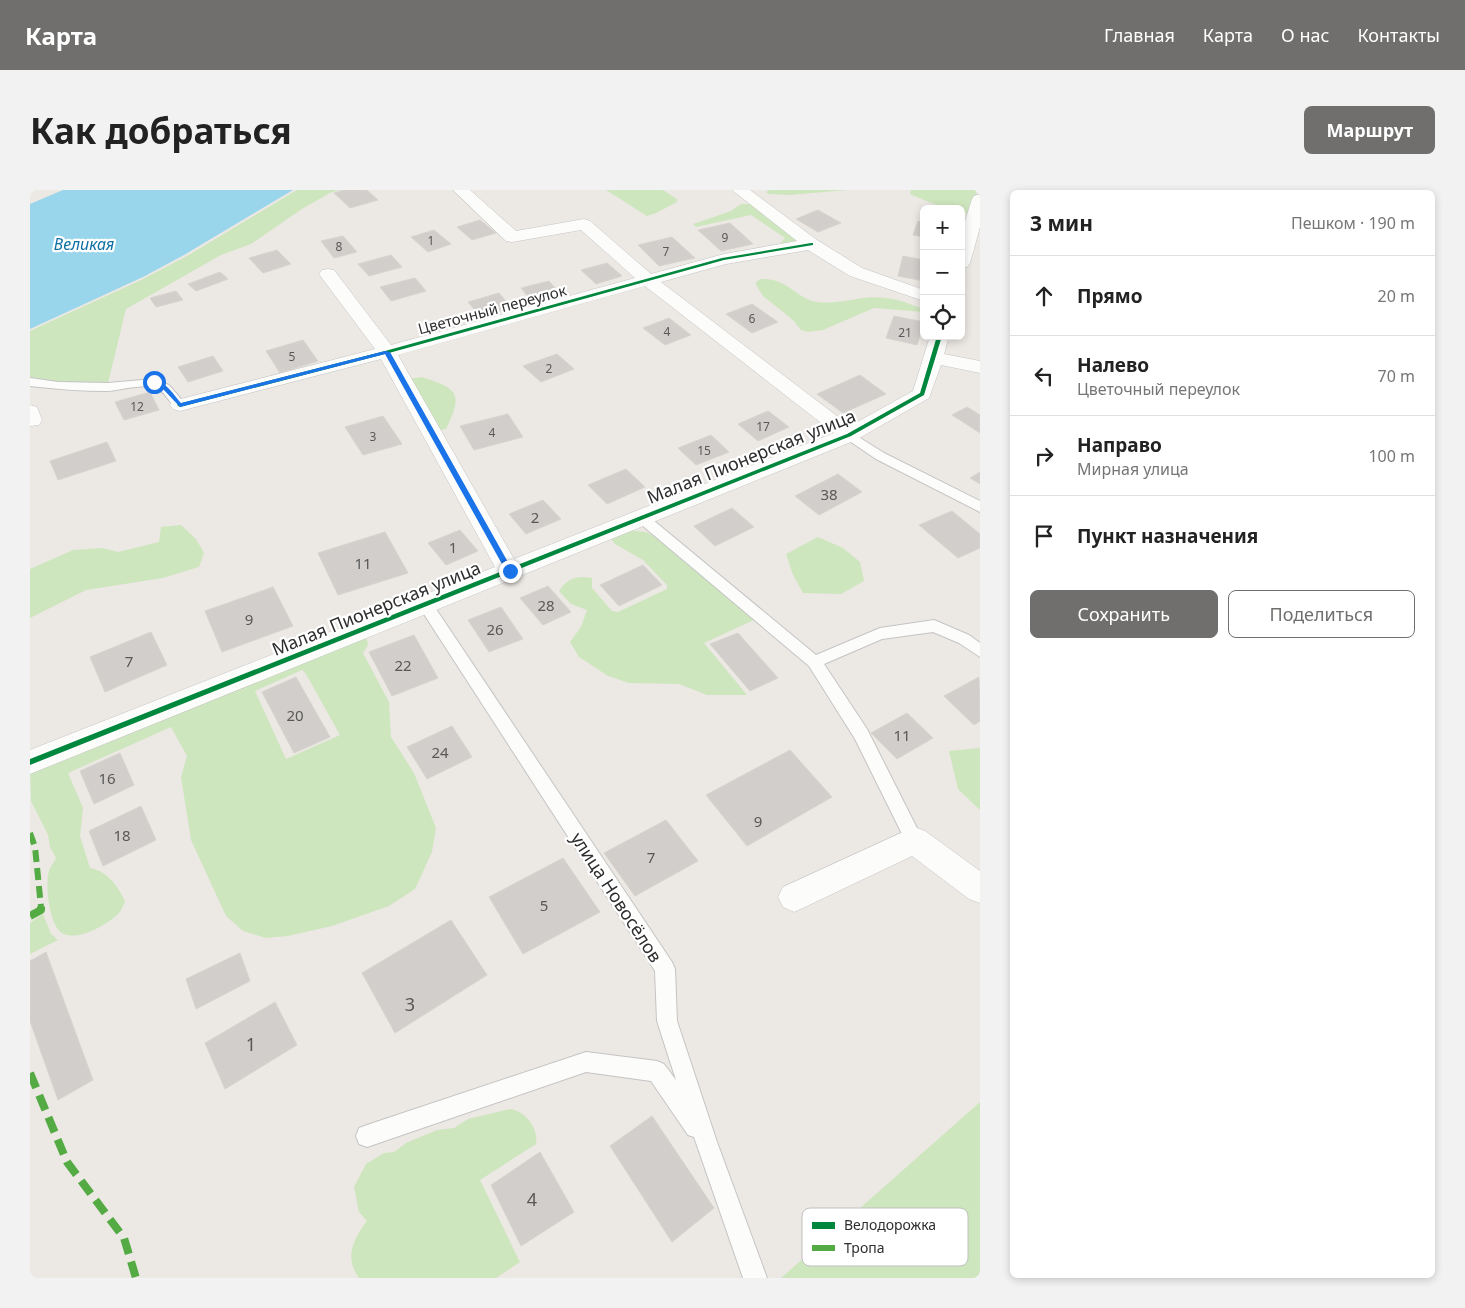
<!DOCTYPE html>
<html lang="ru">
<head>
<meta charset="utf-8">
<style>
  :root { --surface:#fff; --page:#f2f2f2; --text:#222; --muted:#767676; --line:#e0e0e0; --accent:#706f6e }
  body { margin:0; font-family:"Noto Sans",sans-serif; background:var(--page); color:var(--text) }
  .controls { position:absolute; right:15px; top:15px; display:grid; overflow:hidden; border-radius:8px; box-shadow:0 2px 8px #0003 }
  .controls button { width:45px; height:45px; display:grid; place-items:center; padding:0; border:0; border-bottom:1px solid var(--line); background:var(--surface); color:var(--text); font:25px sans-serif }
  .stop { position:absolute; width:15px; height:15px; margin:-11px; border:4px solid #1a73e8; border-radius:50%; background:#fff }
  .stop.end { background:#1a73e8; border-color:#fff; box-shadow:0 1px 5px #0008 }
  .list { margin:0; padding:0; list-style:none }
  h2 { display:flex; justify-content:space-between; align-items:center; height:65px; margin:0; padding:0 20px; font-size:21px }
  h2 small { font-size:16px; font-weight:400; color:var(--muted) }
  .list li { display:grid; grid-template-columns:32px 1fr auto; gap:15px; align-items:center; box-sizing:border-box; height:80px; padding:0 20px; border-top:1px solid var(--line) }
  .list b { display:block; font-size:19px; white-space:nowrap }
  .list p { margin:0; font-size:16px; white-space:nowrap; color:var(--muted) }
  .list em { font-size:16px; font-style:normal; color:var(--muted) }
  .actions { display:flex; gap:10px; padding:15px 20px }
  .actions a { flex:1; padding:11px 0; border:1px solid var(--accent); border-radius:8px; text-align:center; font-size:18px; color:var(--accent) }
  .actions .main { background:var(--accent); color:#fff }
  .icon { flex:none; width:28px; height:28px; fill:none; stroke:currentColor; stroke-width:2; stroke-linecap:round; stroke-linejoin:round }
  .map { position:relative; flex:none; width:950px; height:1088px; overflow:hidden; border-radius:8px }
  header { display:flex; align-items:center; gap:30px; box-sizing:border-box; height:70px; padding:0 25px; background:var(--accent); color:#fff }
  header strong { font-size:24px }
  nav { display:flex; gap:28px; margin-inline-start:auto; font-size:18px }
  .intro { display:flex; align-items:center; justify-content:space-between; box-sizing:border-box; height:120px; padding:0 30px }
  h1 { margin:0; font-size:35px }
  .button { padding:12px 22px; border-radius:8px; background:var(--accent); color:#fff; font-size:18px; font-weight:700 }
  main { display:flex; gap:30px; padding:0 30px }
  aside { flex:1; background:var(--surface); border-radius:8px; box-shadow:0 2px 8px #0003 }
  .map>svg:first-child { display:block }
  .green { fill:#cee6be; fill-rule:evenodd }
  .water { fill:#99d6ec }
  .building { fill:#d1cecb; stroke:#d7d4d0 }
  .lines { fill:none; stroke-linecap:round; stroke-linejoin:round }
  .lane-casing { stroke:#c5c4c5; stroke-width:2 }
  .street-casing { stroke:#c5c4c5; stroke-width:1 }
  .lane { fill:#fcfcfb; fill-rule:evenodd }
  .street { fill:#fcfcfb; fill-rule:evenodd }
  .quiet-far1 { stroke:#54ab44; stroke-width:6; stroke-dasharray:12 6; stroke-linecap:butt }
  .quiet { stroke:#54ab44; stroke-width:8; stroke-dasharray:16 8; stroke-linecap:butt }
  .cycleway-casing { stroke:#fff; stroke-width:3 }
  .cycleway { fill:#00873e; fill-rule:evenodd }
  .route { fill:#1a73e8 }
  .labels { text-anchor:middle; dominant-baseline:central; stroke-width:4.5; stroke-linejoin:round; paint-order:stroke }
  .far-number-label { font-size:12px; fill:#585857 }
  .far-street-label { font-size:15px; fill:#2e2e2e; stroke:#fff }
  .number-label { font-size:15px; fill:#585857 }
  .far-water-label { font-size:16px; font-style:italic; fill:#0d6fa3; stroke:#fff }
  .street-label { font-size:18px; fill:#2e2e2e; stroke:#fff }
  .near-number-label { font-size:18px; fill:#585857 }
  .key { fill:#fff; stroke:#c0c0c0; stroke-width:1 }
  .key-label { font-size:14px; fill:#2e2e2e }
</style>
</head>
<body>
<header>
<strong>Карта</strong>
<nav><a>Главная</a><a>Карта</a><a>О нас</a><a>Контакты</a></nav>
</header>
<div class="intro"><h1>Как добраться</h1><a class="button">Маршрут</a></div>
<main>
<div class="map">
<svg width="950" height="1088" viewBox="0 0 950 1088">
  <rect width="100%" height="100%" fill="#ece8e4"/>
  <g class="green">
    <path d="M 267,0 L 309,0 L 300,3 L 272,19 L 221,54 L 191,65 L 96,119 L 78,193 L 27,193 L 0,189 L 0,141 L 111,90 L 157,66 Z"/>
    <path d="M 576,0 L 633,0 L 647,9 L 647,12 L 626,23 L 617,26 Z"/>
    <path d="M 739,0 L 817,0 L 760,5 L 738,4 L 736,2 Z"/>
    <path d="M 881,0 L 947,0 L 940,24 L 931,22 L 931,19 C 913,19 896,11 880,4 Z"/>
    <path d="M 711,14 L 720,14 L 759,43 L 770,53 L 747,57 L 755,48 L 721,25 L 666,37 L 663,34 L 701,21 Z"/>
    <path d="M 731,89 C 758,88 765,108 787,112 C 804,114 817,110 833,108 C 854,105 876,111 894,120 L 894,122 L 844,118 L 793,140 L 778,142 L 771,140 L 763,130 L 733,106 L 726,95 L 726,92 Z"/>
    <path d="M 392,187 C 429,199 433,204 416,239 L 410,240 L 378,189 Z"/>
    <path d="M 151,335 L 166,349 L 174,363 L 169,377 L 133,388 L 56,400 L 0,428 L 0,379 L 43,360 L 72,358 L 88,362 L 129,352 L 131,337 Z"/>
    <path d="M 606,341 L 616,342 L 632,350 L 726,429 L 674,453 L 717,505 L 677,505 L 649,494 L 599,493 L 578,486 L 549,467 L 540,452 L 551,437 L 557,420 L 541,414 L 529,401 C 537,388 548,385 562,388 L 562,398 L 582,421 L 588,422 L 637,399 L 637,395 L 613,370 L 585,354 L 581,349 L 583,346 L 592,342 Z"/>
    <path d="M 788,347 L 813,358 L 830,372 L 834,391 L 811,404 L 773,403 L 763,385 L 756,364 Z"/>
    <path d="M 334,445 L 337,450 L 338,455 L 333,463 L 359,512 L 361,547 L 384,583 L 406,638 L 402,662 L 385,699 L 359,716 L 302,736 L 258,746 L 236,748 L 213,741 L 196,726 L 161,650 L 151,587 L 157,566 L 141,537 L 38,583 L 53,618 L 50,646 L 60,678 C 77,681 88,696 95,711 C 93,716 91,721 88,724 C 77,735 47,752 32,743 C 19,735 14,692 20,678 C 22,675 25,671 26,668 L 20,657 L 18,645 L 1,611 L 0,579 ZM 272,480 L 276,484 L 310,545 L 256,569 L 225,501 Z"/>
    <path d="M 950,558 L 950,620 L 928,599 L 919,561 Z"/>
    <path d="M 13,724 L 21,744 L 28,750 L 0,764 L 0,733 Z"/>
    <path d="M 950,912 L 950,1088 L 751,1088 Z"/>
    <path d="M 480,919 C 495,921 509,938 506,954 L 450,990 L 490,1072 L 466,1088 L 329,1088 C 314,1068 323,1049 337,1031 L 329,1022 L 324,997 L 336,974 L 354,963 L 364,962 L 376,953 L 407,940 L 424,938 L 438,929 Z"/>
  </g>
  <path class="water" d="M 33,0 L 263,0 L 154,65 L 113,87 L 0,139 L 0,14 Z"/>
  <g class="building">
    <path d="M 314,0 L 337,0 L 348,10 L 320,18 L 304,3 Z"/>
    <path d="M 788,20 L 811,33 L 788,42 L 766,29 Z"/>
    <path d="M 450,30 L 466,43 L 442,50 L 427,37 Z"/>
    <path d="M 888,31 L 894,33 L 894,47 L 883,45 Z"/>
    <path d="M 700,33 L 723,54 L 691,61 L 668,40 Z"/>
    <path d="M 404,40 L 421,54 L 398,62 L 381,47 Z"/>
    <path d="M 313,46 L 327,62 L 304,68 L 291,51 Z"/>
    <path d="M 642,47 L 665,68 L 629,76 L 608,55 Z"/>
    <path d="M 247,60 L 261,74 L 233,83 L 219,68 Z"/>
    <path d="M 361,65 L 372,77 L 339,86 L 328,74 Z"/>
    <path d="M 873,66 L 894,70 L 894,91 L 868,86 Z"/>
    <path d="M 577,73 L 592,86 L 566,94 L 551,80 Z"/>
    <path d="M 190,82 L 198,89 L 166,101 L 158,94 Z"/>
    <path d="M 385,88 L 396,101 L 361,111 L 350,97 Z"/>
    <path d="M 519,91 L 531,105 L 503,112 L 491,98 Z"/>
    <path d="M 146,101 L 153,110 L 126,117 L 120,108 Z"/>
    <path d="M 469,103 L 482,118 L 450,126 L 438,112 Z"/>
    <path d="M 722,114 L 748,132 L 722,143 L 696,124 Z"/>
    <path d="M 864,126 L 894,132 L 887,155 L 856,148 Z"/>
    <path d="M 639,128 L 661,145 L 635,155 L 613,138 Z"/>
    <path d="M 273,150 L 288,171 L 250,183 L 236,161 Z"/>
    <path d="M 527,164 L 544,179 L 511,192 L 493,176 Z"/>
    <path d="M 183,166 L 193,181 L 158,192 L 148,177 Z"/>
    <path d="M 830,185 L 856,204 L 813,223 L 787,204 Z"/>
    <path d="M 120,202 L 129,220 L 94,230 L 85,212 Z"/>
    <path d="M 937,217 L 950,225 L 950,243 L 922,225 Z"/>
    <path d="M 738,221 L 759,237 L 728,251 L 708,234 Z"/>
    <path d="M 478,224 L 493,247 L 444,260 L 430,236 Z"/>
    <path d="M 353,226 L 372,254 L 333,265 L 315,237 Z"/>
    <path d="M 681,245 L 699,262 L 666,275 L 648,258 Z"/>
    <path d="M 77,252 L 86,271 L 28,290 L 20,271 Z"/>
    <path d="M 596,279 L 615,297 L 577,314 L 558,295 Z"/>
    <path d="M 950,282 L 950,294 L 940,288 Z"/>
    <path d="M 808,284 L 832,302 L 789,325 L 765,306 Z"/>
    <path d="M 513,310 L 531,329 L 496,344 L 479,324 Z"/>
    <path d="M 702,318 L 724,337 L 685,356 L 664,336 Z"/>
    <path d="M 922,321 L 950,344 L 950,358 L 928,368 L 889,335 Z"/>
    <path d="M 430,340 L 448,361 L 416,375 L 398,353 Z"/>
    <path d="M 355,342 L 378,383 L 308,405 L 288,363 Z"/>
    <path d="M 613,375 L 632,395 L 589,416 L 570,395 Z"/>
    <path d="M 518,396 L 541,422 L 513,435 L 490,408 Z"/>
    <path d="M 243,397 L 263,436 L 192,462 L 175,421 Z"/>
    <path d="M 471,417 L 493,449 L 459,462 L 438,430 Z"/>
    <path d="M 121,442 L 137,475 L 75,502 L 60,467 Z"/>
    <path d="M 708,443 L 748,488 L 720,501 L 680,454 Z"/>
    <path d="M 384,445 L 408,488 L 362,506 L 339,462 Z"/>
    <path d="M 266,487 L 300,547 L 264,563 L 232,502 Z"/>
    <path d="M 949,487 L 950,531 L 944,535 L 914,506 Z"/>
    <path d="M 877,523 L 903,548 L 867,569 L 841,543 Z"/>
    <path d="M 422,536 L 442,567 L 397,589 L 377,557 Z"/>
    <path d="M 760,560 L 802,607 L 717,656 L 676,605 Z"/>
    <path d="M 90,563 L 104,595 L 64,614 L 50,581 Z"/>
    <path d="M 111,616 L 126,650 L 73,676 L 59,641 Z"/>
    <path d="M 636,630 L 668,671 L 605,706 L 574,663 Z"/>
    <path d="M 533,668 L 570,722 L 493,764 L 459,707 Z"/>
    <path d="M 421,730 L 457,785 L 365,843 L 332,783 Z"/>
    <path d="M 16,762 L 63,890 L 28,910 L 0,831 L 0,771 Z"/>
    <path d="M 210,763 L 220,791 L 166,819 L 156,789 Z"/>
    <path d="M 245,812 L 267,855 L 195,899 L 175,853 Z"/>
    <path d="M 622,926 L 684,1018 L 642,1052 L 580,956 Z"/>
    <path d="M 510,962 L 544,1022 L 491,1056 L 461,995 Z"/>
  </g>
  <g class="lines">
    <g class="lane-casing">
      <g id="lane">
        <path d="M 0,188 L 28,192 L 78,193 L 124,189 L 139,195 L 156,215 L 150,219 C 139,216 136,200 124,197 C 112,194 90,200 77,201 C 51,201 26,199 0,196 Z"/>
        <path d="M 819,241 L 854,263 L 950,311 L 950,322 L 846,269 L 815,248 L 813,245 L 815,242 Z"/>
        <path d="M 612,323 L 617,325 L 786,465 L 850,438 L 904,430 L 939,445 L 950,453 L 950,467 L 929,453 L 903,442 L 852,449 L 794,474 L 837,539 L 893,650 L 890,656 L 884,658 L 878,656 L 825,549 L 779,476 L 607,331 L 605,328 L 607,325 Z"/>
        <path d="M 395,409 L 400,410 L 642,772 L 645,779 L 647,831 L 687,952 L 737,1088 L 713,1088 L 664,947 L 658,945 L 621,891 L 556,882 L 337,957 L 329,954 L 326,946 L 329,938 L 337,935 L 556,862 L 627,871 L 634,874 L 646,890 L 627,831 L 625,781 L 390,418 L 388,414 L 390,410 Z"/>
      </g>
    </g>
    <g class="street-casing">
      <g id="street">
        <path d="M 423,0 L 440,0 L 486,41 L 554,29 L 560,31 L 621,84 L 694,64 L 767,51 L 702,0 L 720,0 L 787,50 L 832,78 L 894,100 L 894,111 L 820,86 L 778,60 L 696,74 L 631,92 L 820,236 L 883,201 L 900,146 L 919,146 L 914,164 L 950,171 L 950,183 L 911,175 L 899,208 L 826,250 L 0,584 L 0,560 L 465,377 L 351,169 L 150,221 L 143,219 L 140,215 L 143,211 L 345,159 L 289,84 L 292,80 L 298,79 L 304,80 L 361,155 L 605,88 L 551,40 L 482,52 L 476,51 ZM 615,96 L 804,243 L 484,369 L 368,165 Z"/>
        <path d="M 950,4 L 950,37 L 940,73 L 937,77 L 931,78 L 931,44 L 942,9 L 944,6 Z"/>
        <path d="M 0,215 L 7,217 L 12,230 L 9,235 L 0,236 Z"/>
        <path d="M 884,637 L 895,641 L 950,681 L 950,713 L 939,709 L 882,666 L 775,717 L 764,722 L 753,717 L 748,707 L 753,697 Z"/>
      </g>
    </g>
    <use href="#lane" class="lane"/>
    <use href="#street" class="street"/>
    <path class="quiet-far1" d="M 0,643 L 5,657 L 11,717"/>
    <g class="quiet">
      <path d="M 0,726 L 11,720 L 11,716"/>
      <path d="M 0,883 L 37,972 L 94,1048 L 106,1088"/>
    </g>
    <g class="cycleway-casing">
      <g id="cycleway">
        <path d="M 781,53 L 783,53 L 783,55 L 694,70 L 359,163 L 150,217 L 147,215 L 148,214 L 355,161 L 692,68 Z"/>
        <path d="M 907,146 L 912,146 L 894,205 L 821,246 L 0,575 L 0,569 L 817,244 L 890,203 Z"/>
      </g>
    </g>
    <use href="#cycleway" class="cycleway"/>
  </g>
  <path class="route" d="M 355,161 L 360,162 L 483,381 L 482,383 L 477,383 L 355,164 L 150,217 L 133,199 L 121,192 C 133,187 144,205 151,213 Z"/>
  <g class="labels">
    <g class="far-number-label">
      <text x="695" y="47">9</text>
      <text x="401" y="50">1</text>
      <text x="309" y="56">8</text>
      <text x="636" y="61">7</text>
      <text x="722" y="128">6</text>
      <text x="637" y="141">4</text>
      <text x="875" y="142">21</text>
      <text x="262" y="166">5</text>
      <text x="519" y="178">2</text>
      <text x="107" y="216">12</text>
      <text x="733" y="236">17</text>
      <text x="462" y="242">4</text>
      <text x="343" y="246">3</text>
      <text x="674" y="260">15</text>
    </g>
    <g class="far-street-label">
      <text transform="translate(462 119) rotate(-15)">Цветочный переулок</text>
    </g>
    <g class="number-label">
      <text x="799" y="304">38</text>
      <text x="505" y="327">2</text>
      <text x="423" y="357">1</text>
      <text x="333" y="373">11</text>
      <text x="516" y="415">28</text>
      <text x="219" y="429">9</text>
      <text x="465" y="439">26</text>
      <text x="99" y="471">7</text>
      <text x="373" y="475">22</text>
      <text x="265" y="525">20</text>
      <text x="872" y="545">11</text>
      <text x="410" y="562">24</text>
      <text x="77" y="588">16</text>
      <text x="728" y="631">9</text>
      <text x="92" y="645">18</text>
      <text x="621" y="667">7</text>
      <text x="514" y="715">5</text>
    </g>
    <g class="far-water-label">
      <text x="54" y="54">Великая</text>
    </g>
    <g class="street-label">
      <text transform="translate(721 266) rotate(-22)">Малая Пионерская улица</text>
      <text transform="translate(346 418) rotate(-22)">Малая Пионерская улица</text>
      <text transform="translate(587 707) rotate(57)">улица Новосёлов</text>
    </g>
    <g class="near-number-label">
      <text x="380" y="814">3</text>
      <text x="221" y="854">1</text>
      <text x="502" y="1009">4</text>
    </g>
  </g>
  <rect x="772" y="1018" width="166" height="58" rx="8" class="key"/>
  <rect x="782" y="1032" width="23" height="7" fill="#00873e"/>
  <rect x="782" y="1055" width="23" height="6" fill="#54ab44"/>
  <g class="key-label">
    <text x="814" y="1040">Велодорожка</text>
    <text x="814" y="1063">Тропа</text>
  </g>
</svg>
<div class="controls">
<button>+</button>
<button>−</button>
<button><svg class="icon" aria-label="locate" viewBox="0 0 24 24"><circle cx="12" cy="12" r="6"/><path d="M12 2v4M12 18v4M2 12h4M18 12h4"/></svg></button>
</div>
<div class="stop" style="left:124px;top:192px"></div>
<div class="stop end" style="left:480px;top:381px"></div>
</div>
<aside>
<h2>3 мин<small>Пешком · 190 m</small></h2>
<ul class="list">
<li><svg class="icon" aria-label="ahead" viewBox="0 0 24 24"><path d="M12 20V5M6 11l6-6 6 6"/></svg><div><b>Прямо</b></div><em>20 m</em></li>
<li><svg class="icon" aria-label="left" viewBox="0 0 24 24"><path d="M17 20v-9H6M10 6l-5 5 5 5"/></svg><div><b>Налево</b><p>Цветочный переулок</p></div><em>70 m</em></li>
<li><svg class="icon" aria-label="right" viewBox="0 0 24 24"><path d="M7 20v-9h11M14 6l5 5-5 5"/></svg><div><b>Направо</b><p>Мирная улица</p></div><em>100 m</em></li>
<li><svg class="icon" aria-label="arrive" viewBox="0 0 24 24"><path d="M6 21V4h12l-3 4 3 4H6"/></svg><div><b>Пункт назначения</b></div></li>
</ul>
<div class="actions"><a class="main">Сохранить</a><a>Поделиться</a></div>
</aside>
</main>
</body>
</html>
